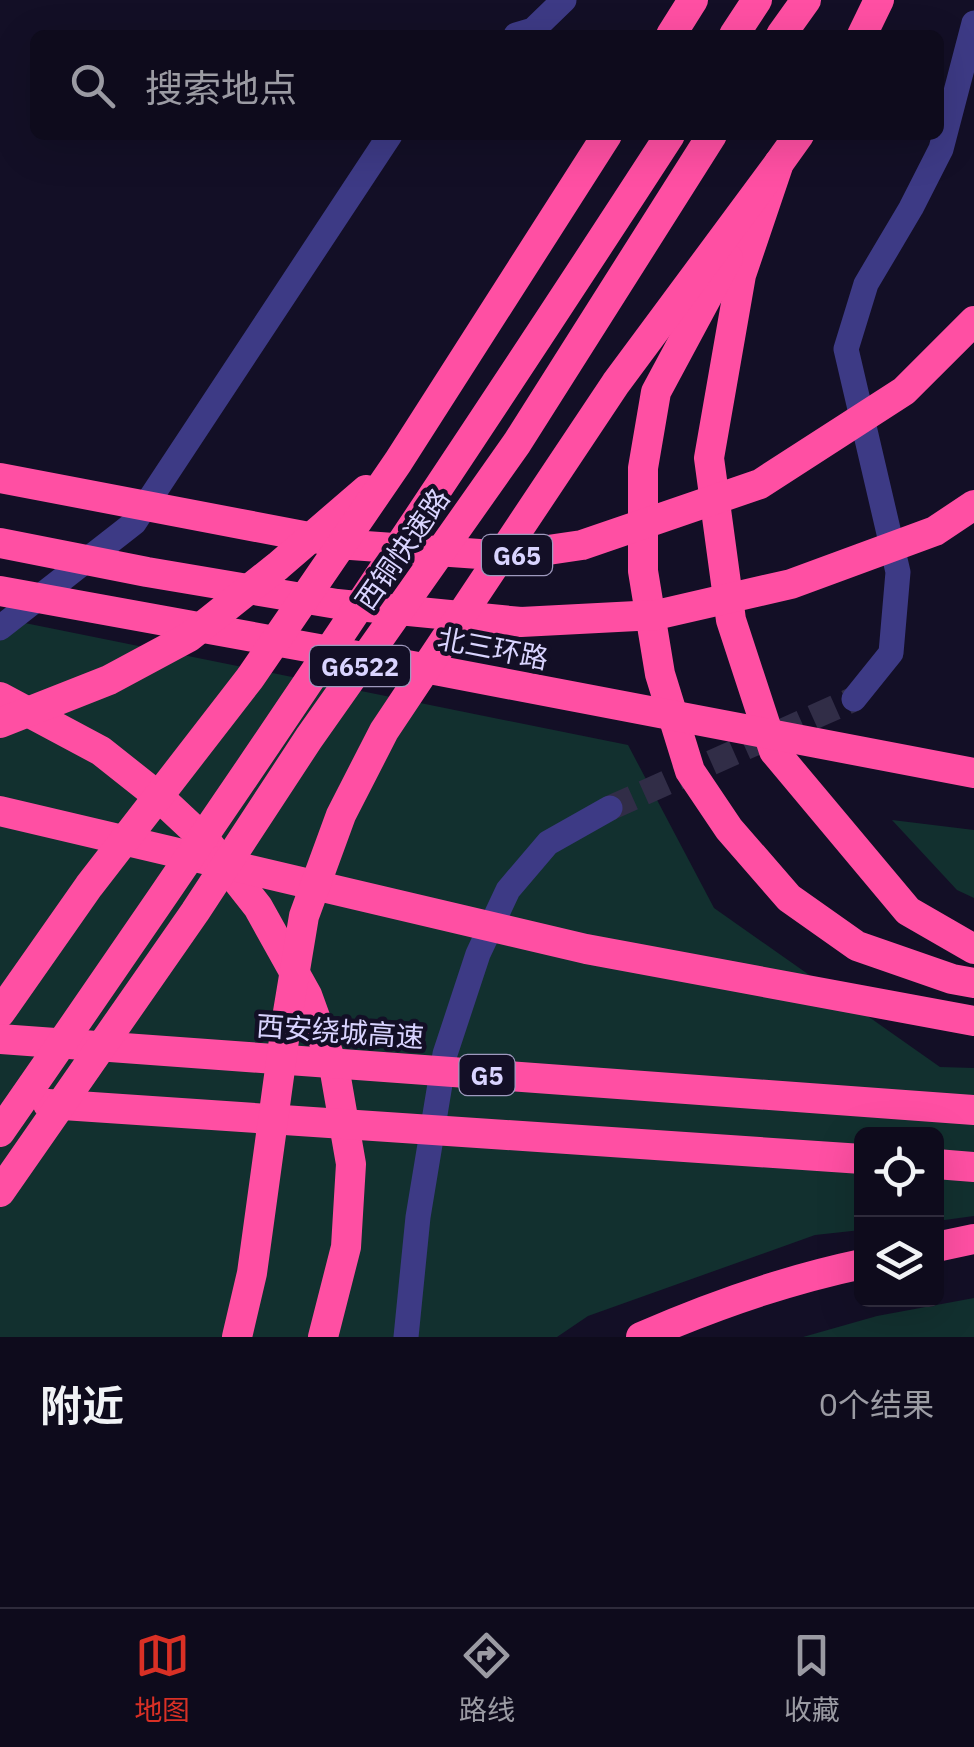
<!DOCTYPE html>
<html lang="zh">
<head>
<meta charset="utf-8">
<style>
  :root { --surface:#0e0b1c; --page:#1c1929; --text:#f1f3f6; --muted:#9b9ba3; --line:#2e2b3b; --accent:#d93025 }
  body { margin:0; font-family:"IBM Plex Sans","Noto Sans SC",sans-serif; background:var(--page); color:var(--text) }
  .controls { position:absolute; right:30px; bottom:30px; display:grid; overflow:hidden; border-radius:15px; box-shadow:0 10px 40px #0002 }
  .controls button { width:90px; height:90px; display:grid; place-items:center; padding:0; border:0; border-bottom:2px solid var(--line); background:var(--surface); color:var(--text); font:50px sans-serif }
  .list { margin:0; padding:0; list-style:none }
  h2 { display:flex; justify-content:space-between; align-items:center; height:130px; margin:0; padding:0 40px; font-size:42px }
  h2 small { font-size:32px; font-weight:400; color:var(--muted) }
  .icon { flex:none; width:55px; height:55px; fill:none; stroke:currentColor; stroke-width:2; stroke-linecap:round; stroke-linejoin:round }
  .map { position:relative; flex:none; width:974px; height:1337px; overflow:hidden }
  .search { position:absolute; background:var(--surface); box-shadow:0 10px 40px #0002; left:30px; right:30px; top:30px; height:110px; display:flex; align-items:center; gap:25px; box-sizing:border-box; padding:0 35px; border-radius:15px; color:var(--muted); font-size:38px }
  .sheet { height:270px; background:var(--surface) }
  nav { display:flex; justify-content:space-around; align-items:center; box-sizing:border-box; height:140px; border-top:2px solid var(--line); background:var(--surface); font-size:28px; color:var(--muted) }
  nav a { display:grid; justify-items:center; gap:5px }
  nav .on { color:var(--accent) }
  .map>svg:first-child { display:block }
  .green { fill:#12302f }
  .lines { fill:none; stroke-linecap:round; stroke-linejoin:round }
  .minor-tunnel { stroke:#312d47; stroke-width:25; stroke-dasharray:25 12; stroke-linecap:butt }
  .minor { stroke:#3d3a85; stroke-width:25 }
  .highway { stroke:#ff4fa3; stroke-width:30 }
  .labels { text-anchor:middle; dominant-baseline:central; stroke-width:9; stroke-linejoin:round; paint-order:stroke }
  .shield { fill:#130f26; stroke:#9e99be; stroke-width:2.5 }
  .shield-label { font-size:25px; font-weight:bold; fill:#d9d4ff }
  .street-label { font-size:28px; fill:#d9d4ff; stroke:#130f26 }
</style>
</head>
<body>
<div class="map">
<svg width="974" height="1337" viewBox="0 0 974 1337">
  <rect width="100%" height="100%" fill="#130f26"/>
  <g class="green">
    <path d="M 0,618 L 628,745 L 714,908 L 940,1067 L 974,1068 L 974,1216 L 937,1221 L 936,1134 L 862,1134 L 861,1230 L 815,1235 L 588,1316 L 557,1337 L 0,1337 Z"/>
    <path d="M 892,820 L 974,830 L 974,898 L 957,890 Z"/>
    <path d="M 974,1298 L 974,1337 L 803,1337 L 877,1316 Z"/>
  </g>
  <g class="lines">
    <path class="minor-tunnel" d="M 610,808 L 854,699"/>
    <g class="minor">
      <path d="M 516,35 L 533,30 L 564,0"/>
      <path d="M 0,628 L 134,523 L 390,135"/>
      <path d="M 854,699 L 891,653 L 898,572 L 846,349 L 866,284 L 911,208 L 941,149 L 974,23"/>
      <path d="M 406,1337 L 418,1217 L 445,1054 L 478,954 L 508,890 L 548,843 L 610,808"/>
    </g>
    <g class="highway">
      <path d="M 671,35 L 693,0"/>
      <path d="M 734,35 L 757,0"/>
      <path d="M 781,35 L 806,0"/>
      <path d="M 862,35 L 879,0"/>
      <path d="M 799,135 L 779,163 L 741,275 L 709,458 L 731,620 L 774,751 L 908,911 L 974,949"/>
      <path d="M 728,258 L 656,392 L 643,468 L 643,571 L 660,674 L 690,771 L 729,829 L 789,898 L 857,946 L 952,979 L 974,983"/>
      <path d="M 0,478 L 351,545 L 508,556 L 582,545 L 760,484 L 904,391 L 974,321"/>
      <path d="M 0,543 L 147,572 L 337,604 L 521,622 L 656,615 L 791,584 L 935,531 L 974,505"/>
      <path d="M 0,591 L 440,671 L 974,773"/>
      <path d="M 0,697 L 101,751 L 159,797 L 206,841 L 258,907 L 307,995 L 335,1072 L 351,1164 L 346,1247 L 323,1337"/>
      <path d="M 0,723 L 109,680 L 189,637 L 278,566 L 366,490"/>
      <path d="M 0,811 L 586,949 L 974,1021"/>
      <path d="M 0,1013 L 89,886 L 250,678 L 398,462 L 607,135"/>
      <path d="M 0,1039 L 974,1110"/>
      <path d="M 48,1104 L 862,1159"/>
      <path d="M 0,1132 C 229,803 452,471 670,135"/>
      <path d="M 936,1164 L 974,1167"/>
      <path d="M 0,1192 L 195,912 L 309,738 L 517,443 L 712,135"/>
      <path d="M 936,1247 L 974,1239"/>
      <path d="M 237,1337 L 252,1273 L 287,1018 L 304,916 L 341,815 L 384,731 L 616,383 L 779,163"/>
      <path d="M 641,1337 C 712,1306 786,1280 862,1264"/>
    </g>
  </g>
  <g class="labels">
    <g class="shield">
      <rect x="482" y="535" width="70" height="40" rx="8"/>
      <rect x="310" y="646" width="100" height="40" rx="8"/>
      <rect x="459.5" y="1055" width="55" height="40" rx="8"/>
    </g>
    <g class="shield-label">
      <text x="517" y="555">G65</text>
      <text x="360" y="666">G6522</text>
      <text x="487" y="1075">G5</text>
    </g>
    <g class="street-label">
      <text transform="translate(402 549) rotate(-55)">西铜快速路</text>
      <text transform="translate(493 648) rotate(11)">北三环路</text>
      <text transform="translate(340 1031) rotate(4)">西安绕城高速</text>
    </g>
  </g>
</svg>
<div class="controls">
<button><svg class="icon" aria-label="locate" viewBox="0 0 24 24"><circle cx="12" cy="12" r="6"/><path d="M12 2v4M12 18v4M2 12h4M18 12h4"/></svg></button>
<button><svg class="icon" aria-label="layers" viewBox="0 0 24 24"><path d="M12 4l9 5-9 5-9-5zM3 14l9 5 9-5"/></svg></button>
</div>
<div class="search"><svg class="icon" aria-label="search" viewBox="0 0 24 24"><circle cx="10" cy="10" r="6"/><path d="M15 15l6 6"/></svg>搜索地点</div>
</div>
<section class="sheet">
<h2>附近<small>0个结果</small></h2>
<ul class="list">
</ul>
</section>
<nav>
<a class="on"><svg class="icon" aria-label="map" viewBox="0 0 24 24"><path d="M3 6l6-2 6 2 6-2v14l-6 2-6-2-6 2zM9 4v14M15 6v14"/></svg>地图</a>
<a><svg class="icon" aria-label="directions" viewBox="0 0 24 24"><path d="M12 3l9 9-9 9-9-9zM9 14v-3h6M13 9l2 2-2 2"/></svg>路线</a>
<a><svg class="icon" aria-label="saved" viewBox="0 0 24 24"><path d="M7 4h10v16l-5-4-5 4z"/></svg>收藏</a>
</nav>
</body>
</html>
